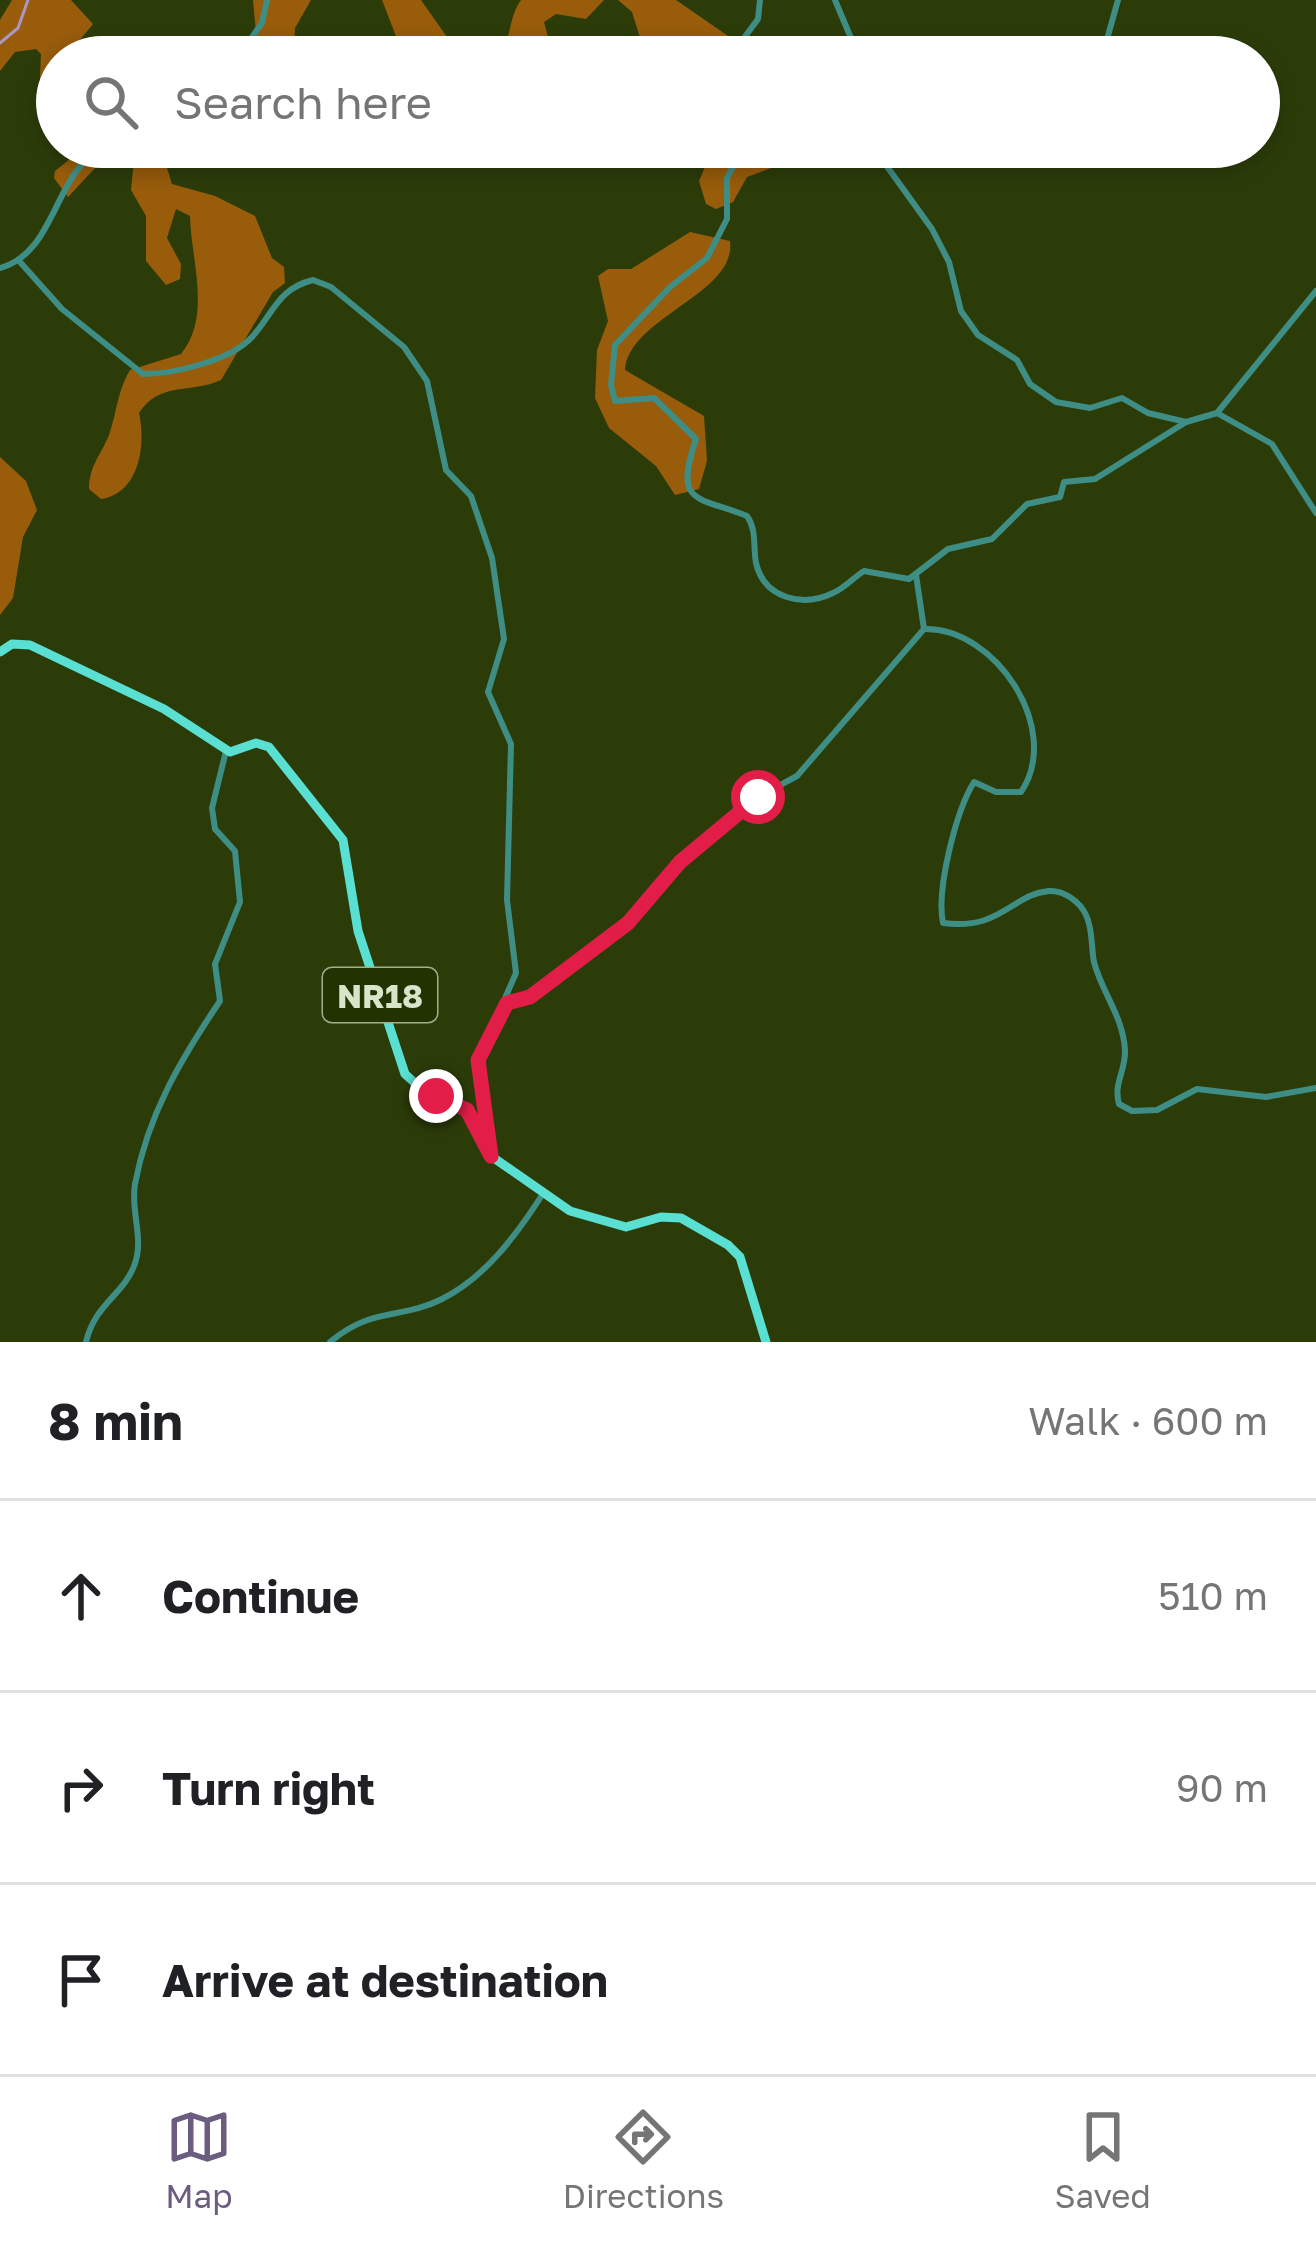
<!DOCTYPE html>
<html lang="en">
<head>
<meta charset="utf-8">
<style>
  :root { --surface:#fff; --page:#f2f2f2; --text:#202124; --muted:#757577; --line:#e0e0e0; --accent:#6c5c7f }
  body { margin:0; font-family:"Golos Text",sans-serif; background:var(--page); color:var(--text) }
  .stop { position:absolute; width:36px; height:36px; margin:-27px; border:9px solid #e11d48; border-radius:50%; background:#fff }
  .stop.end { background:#e11d48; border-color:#fff; box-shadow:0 3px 12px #0008 }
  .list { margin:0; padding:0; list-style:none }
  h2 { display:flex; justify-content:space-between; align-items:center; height:156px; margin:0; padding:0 48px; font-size:51px }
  h2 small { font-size:39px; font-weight:400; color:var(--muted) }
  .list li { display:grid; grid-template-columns:78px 1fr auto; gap:36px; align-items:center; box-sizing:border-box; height:192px; padding:0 48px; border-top:3px solid var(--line) }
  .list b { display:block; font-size:45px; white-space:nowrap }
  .list em { font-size:39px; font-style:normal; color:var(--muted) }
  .icon { flex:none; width:66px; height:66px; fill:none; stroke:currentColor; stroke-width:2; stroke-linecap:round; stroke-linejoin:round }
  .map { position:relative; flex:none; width:1316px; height:1342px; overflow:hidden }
  .search { position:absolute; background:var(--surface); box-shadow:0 6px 18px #0003; left:36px; right:36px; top:36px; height:132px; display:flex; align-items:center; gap:30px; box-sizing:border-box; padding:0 42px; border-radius:66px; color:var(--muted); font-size:45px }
  .sheet { height:732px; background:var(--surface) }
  nav { display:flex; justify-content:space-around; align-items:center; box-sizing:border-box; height:168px; border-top:3px solid var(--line); background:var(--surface); font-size:33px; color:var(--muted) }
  nav a { display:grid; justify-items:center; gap:6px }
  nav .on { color:var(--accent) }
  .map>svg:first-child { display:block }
  .forest { fill:#985c0b }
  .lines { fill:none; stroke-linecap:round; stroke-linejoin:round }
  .stream { stroke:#ac97c2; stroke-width:3 }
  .street { stroke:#3f8e85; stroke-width:6 }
  .primary { stroke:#59e0d2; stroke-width:9 }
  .route { stroke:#e11d48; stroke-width:15 }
  .labels { text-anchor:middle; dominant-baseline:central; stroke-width:9; stroke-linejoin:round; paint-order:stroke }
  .shield { fill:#223200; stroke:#a2af8d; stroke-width:3 }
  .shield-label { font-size:33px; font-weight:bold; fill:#d9e5ca }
</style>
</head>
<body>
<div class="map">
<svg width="1316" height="1342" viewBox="0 0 1316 1342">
  <rect width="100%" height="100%" fill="#2c3c09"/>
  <g class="forest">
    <path d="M 12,0 L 71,0 L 93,24 L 66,57 L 57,57 L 57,117 L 39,98 L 41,54 L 36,49 L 15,52 L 0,71 L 0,20 Z"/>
    <path d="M 253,0 L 311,0 L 295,28 L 293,57 L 258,54 Z"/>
    <path d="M 382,0 L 421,0 L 461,57 L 404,57 Z"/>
    <path d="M 521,0 L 604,0 L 586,19 L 556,14 L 544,22 L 552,52 L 548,57 L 497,57 C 513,41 507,19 521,0 Z"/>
    <path d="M 618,0 L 676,0 L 731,38 L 744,57 L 646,57 L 632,12 Z"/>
    <path d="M 85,147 L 166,147 L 163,155 L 172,184 L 215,196 L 255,216 L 272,258 L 284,267 L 285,283 L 273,292 L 221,380 C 190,394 160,381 139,413 C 146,444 140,493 101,499 L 89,489 C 89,466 101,455 109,435 C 117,412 117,392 130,370 L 181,354 C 212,316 191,261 190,216 L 176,209 L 167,238 L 181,264 L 180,279 L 166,285 L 146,261 L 146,216 L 131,190 L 134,160 L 109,153 L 68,197 L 54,178 L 55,171 Z"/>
    <path d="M 693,147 L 809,147 L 803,156 L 747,177 L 733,202 L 716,209 L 706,204 L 699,181 L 705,167 Z"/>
    <path d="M 690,232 L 730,241 C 737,294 629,317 625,370 L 704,416 L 707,461 L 699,489 L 675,495 L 656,466 L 609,428 L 595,398 L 597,350 L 608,321 L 598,276 L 608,269 L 631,269 Z"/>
    <path d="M 0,457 L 26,481 L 37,510 L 23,537 L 13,598 L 0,615 Z"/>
  </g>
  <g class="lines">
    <path class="stream" d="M 0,43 L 18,28 L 28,0"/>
    <g class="street">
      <path d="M 835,0 L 859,57"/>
      <path d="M 238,57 L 262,23 L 267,0"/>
      <path d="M 730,57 L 758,19 L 760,0"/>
      <path d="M 1102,57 L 1118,0"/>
      <path d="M 766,147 L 734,165 L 727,178 L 727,219 L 707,258 L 670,287 L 615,345 L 611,385 L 615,401 L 654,398 L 692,435 L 696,439 C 673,506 698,496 747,516 C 757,530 753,547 756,563 C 764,598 802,608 833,593 C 845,588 854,577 864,571 L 909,579 L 948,549 L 992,539 L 1027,504 L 1060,497 L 1064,482 L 1095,479 L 1186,422"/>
      <path d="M 873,147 L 932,229 L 949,262 L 961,311 L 978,335 L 1017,360 L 1030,384 L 1056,402 L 1090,408 L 1122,398 L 1148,413 L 1186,422 L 1217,413 L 1272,444 L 1316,513"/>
      <path d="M 873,148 L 1014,160 L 1034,159 L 1050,147"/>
      <path d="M 20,262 L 62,309 L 143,374 C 173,374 230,361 252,337 C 274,313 277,289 313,280 L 331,287 L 404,347 L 427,381 L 446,470 L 471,496 L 492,558 L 504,639 L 488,692 L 511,744 L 507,900 L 516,973 L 478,1060 L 489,1147"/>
      <path d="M 0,268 C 58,252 53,170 105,147"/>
      <path d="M 1217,413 L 1316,291"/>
      <path d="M 924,629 C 996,627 1063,730 1021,792 L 996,792 L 974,782 C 956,811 936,890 943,923 C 1001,931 1012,894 1049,891 C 1064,890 1080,902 1086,915 C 1093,929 1091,947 1094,962 C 1102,993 1123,1016 1125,1050 C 1126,1071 1113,1083 1119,1104 L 1132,1111 L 1157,1110 L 1197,1089 L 1266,1097 L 1316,1088"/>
      <path d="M 507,1003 L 530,997 L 628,923 L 680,862 L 758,797 L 797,776 L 924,629 L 916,575"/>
      <path d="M 86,1342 C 95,1304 123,1295 134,1266 C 145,1239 130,1211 135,1184 C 148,1114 181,1059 220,1001 L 215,964 L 240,902 L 235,851 L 215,829 L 212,808 L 226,751"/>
      <path d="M 330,1342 C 373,1306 401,1320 442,1299 C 486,1277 518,1233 544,1192"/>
    </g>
    <path class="primary" d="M 0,652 L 12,644 L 30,645 L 164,709 L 230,752 L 256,743 L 269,747 L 343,840 L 358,931 L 405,1074 L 426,1093 L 467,1110 L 491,1156 L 570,1211 L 626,1227 L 661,1217 L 681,1218 L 728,1245 L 740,1257 L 766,1342"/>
  </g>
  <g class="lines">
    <path class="route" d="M 436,1096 L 467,1110 L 491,1156 L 478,1060 L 507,1003 L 530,997 L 628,923 L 680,862 L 758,797"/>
  </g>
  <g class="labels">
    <rect class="shield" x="323" y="968" width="114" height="54" rx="9"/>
    <g class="shield-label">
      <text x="380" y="995">NR18</text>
    </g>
  </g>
</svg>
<div class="stop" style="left:758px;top:797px"></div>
<div class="stop end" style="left:436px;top:1096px"></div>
<div class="search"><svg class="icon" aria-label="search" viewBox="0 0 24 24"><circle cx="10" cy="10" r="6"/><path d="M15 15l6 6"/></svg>Search here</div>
</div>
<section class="sheet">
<h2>8 min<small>Walk · 600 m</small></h2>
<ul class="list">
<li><svg class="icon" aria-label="ahead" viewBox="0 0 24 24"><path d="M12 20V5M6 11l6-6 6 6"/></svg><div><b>Continue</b></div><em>510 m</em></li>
<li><svg class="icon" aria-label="right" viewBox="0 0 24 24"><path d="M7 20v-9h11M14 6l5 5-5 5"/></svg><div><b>Turn right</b></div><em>90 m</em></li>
<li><svg class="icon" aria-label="arrive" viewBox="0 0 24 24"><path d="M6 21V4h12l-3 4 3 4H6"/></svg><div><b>Arrive at destination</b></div></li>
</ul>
</section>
<nav>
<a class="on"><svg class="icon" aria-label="map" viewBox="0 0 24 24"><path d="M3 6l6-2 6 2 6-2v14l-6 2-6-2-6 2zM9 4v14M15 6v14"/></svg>Map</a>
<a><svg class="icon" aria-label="directions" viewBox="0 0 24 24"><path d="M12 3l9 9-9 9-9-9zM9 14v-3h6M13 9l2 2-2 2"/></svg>Directions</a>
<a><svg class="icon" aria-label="saved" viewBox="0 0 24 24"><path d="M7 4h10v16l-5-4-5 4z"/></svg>Saved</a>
</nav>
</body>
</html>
